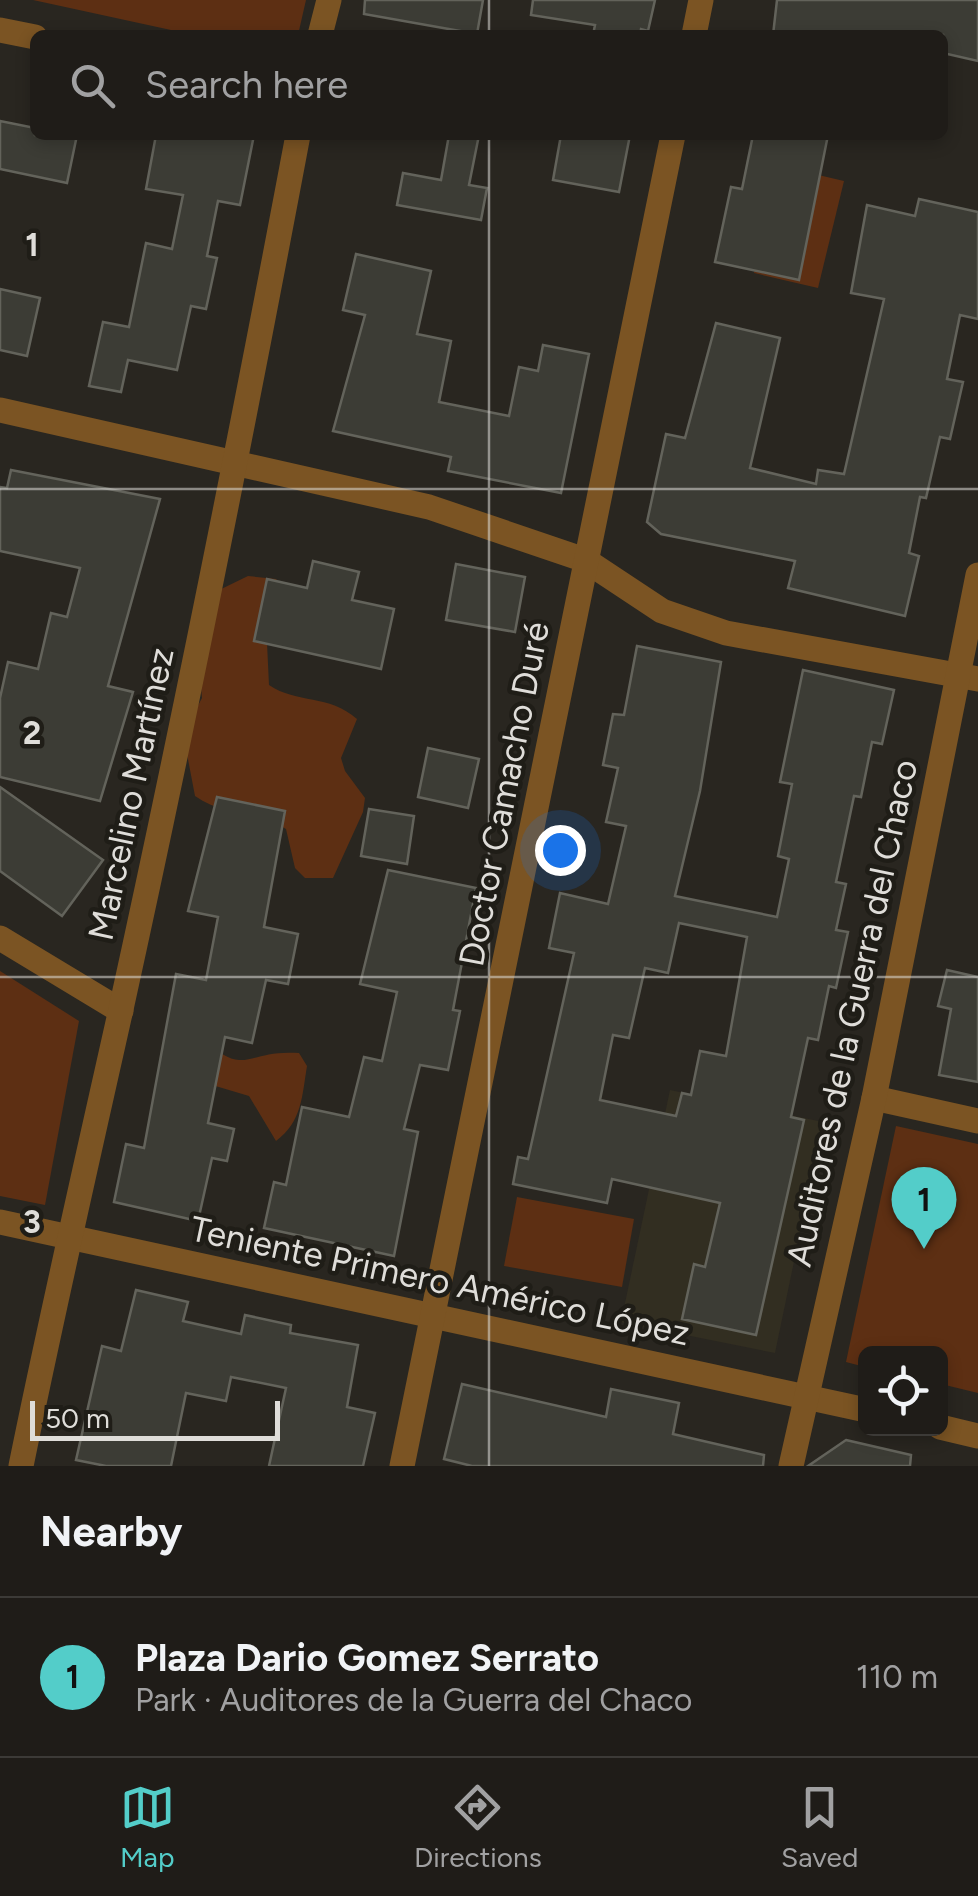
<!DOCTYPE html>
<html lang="en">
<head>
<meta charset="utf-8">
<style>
  :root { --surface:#1f1c18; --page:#2c2925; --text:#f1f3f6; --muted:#a1a1a2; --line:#3c3a37; --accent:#53cdc9 }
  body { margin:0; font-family:Figtree,sans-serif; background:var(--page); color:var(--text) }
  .controls { position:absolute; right:30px; bottom:30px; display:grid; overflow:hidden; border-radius:15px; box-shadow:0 5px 15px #0003 }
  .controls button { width:90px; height:90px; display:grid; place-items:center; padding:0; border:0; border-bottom:2px solid var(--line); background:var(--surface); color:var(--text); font:50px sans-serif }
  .scale { position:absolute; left:30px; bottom:25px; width:250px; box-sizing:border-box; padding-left:10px; border:5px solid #dfddd9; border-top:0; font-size:28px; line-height:35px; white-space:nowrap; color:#dfddd9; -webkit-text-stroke:8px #1f1d17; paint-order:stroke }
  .you { position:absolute; left:560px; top:850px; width:35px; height:35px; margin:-25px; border:8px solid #fff; border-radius:50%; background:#1a73e8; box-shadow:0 0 0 15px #1a73e833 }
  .badge { display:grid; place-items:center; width:65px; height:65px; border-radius:50%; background:var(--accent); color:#111; font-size:32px; font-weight:700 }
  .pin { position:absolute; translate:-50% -82px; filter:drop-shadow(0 2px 5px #0008) }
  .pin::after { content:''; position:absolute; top:52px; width:35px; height:30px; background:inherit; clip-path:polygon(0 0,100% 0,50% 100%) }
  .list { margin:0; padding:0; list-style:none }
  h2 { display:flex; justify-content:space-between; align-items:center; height:130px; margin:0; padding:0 40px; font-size:42px }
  h2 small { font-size:32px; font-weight:400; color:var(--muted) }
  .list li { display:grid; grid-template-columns:65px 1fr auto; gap:30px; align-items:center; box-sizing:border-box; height:160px; padding:0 40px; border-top:2px solid var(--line) }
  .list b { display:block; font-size:38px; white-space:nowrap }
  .list p { margin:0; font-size:32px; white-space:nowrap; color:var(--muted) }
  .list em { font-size:32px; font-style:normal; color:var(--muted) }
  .icon { flex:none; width:55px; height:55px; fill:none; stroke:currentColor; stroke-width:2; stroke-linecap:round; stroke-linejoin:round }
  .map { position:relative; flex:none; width:978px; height:1466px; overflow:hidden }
  .search { position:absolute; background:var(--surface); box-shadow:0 5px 15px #0003; left:30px; right:30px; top:30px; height:110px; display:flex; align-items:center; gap:25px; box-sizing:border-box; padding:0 35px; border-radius:15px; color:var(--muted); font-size:38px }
  .sheet { height:290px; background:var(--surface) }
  nav { display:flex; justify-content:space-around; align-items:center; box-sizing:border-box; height:140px; border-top:2px solid var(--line); background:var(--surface); font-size:28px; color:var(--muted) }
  nav a { display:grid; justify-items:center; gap:5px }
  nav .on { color:var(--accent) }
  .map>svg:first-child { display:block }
  .built { fill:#322e21 }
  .green { fill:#5d2f13 }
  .building { fill:#3c3c35; stroke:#63635b; stroke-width:2.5; fill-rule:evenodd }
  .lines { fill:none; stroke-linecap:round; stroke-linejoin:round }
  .minor { stroke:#7b5423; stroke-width:25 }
  .grid { fill:none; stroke:#dfddd9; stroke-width:2.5; stroke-opacity:0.55 }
  .labels { text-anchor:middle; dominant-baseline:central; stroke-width:9; stroke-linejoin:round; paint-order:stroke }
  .street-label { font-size:35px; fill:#dfddd9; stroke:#1f1d17 }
  .grid-label { font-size:32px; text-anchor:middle; font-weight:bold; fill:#dfddd9; stroke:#1f1d17; stroke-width:9; stroke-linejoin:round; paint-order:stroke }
</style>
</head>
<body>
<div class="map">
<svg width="978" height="1466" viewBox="0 0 978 1466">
  <rect width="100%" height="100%" fill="#292620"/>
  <path class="built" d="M 670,1090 L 823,1122 L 775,1353 L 621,1322 Z"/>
  <g class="green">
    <path d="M 33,0 L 306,0 L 298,35 L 194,35 Z"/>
    <path d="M 780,166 L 844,181 L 818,288 L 754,273 Z"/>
    <path d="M 248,576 L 276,579 L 286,591 L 267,643 L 269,685 C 297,704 329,694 357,719 L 341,758 L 345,771 L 365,798 L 363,812 L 333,878 L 305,878 L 295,868 L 286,829 C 257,811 225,817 195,796 L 187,754 L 195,711 L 202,698 L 197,643 L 211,594 Z"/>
    <path d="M 0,971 L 79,1021 L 45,1205 L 0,1196 Z"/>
    <path d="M 201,1037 C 247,1080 244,1049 299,1053 L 307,1066 C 302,1096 302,1122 276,1141 L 249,1096 L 192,1079 Z"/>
    <path d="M 896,1126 L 978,1144 L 978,1393 L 941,1384 L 940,1354 L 866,1354 L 865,1367 L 846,1362 Z"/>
    <path d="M 517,1197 L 634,1219 L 622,1287 L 504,1266 Z"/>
  </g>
  <g class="building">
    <path d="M 365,0 L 483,0 L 477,34 L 364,14 Z"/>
    <path d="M 533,0 L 655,0 L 648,31 L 641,29 L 640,35 L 593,35 L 595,25 L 531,15 Z"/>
    <path d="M 777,0 L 978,0 L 978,61 L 943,53 L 943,35 L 773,35 Z"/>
    <path d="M 0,121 L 35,128 L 35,135 L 77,135 L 67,183 L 0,169 Z"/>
    <path d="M 156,135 L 254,135 L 240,205 L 218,201 L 207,256 L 217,258 L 206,309 L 191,306 L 177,370 L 128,360 L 121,392 L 89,386 L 103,322 L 129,327 L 146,243 L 172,249 L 183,195 L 146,189 Z"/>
    <path d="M 449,135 L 479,135 L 469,185 L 487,188 L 481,220 L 397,205 L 403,173 L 441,180 Z"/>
    <path d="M 561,135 L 630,135 L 619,192 L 553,180 Z"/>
    <path d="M 753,135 L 828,135 L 799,280 L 715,262 L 731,187 L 742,189 Z"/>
    <path d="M 919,199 L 978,212 L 978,319 L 960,315 L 947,379 L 963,382 L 950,439 L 940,437 L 926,498 L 920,497 L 909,553 L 919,556 L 905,616 L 788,588 L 795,561 L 661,534 L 647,522 L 666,434 L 685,438 L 716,323 L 780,338 L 750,468 L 816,484 L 818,470 L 844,474 L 884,299 L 851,293 L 867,205 L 915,216 Z"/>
    <path d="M 356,254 L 431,271 L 417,334 L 451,341 L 439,402 L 509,416 L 519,367 L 538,371 L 543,345 L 589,354 L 561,493 L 448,471 L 451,457 L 333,431 L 365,315 L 343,310 Z"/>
    <path d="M 0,289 L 40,298 L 27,356 L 0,350 Z"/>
    <path d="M 11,470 L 160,499 L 108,686 L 133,692 L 100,801 L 0,777 L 0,698 L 8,662 L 38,669 L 51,613 L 67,617 L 80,568 L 0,551 L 0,487 L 7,488 Z"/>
    <path d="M 313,561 L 359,572 L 352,600 L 394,609 L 381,669 L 254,641 L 267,579 L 307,588 Z"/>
    <path d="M 456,564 L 525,577 L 515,632 L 446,620 Z"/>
    <path d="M 637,646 L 721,662 L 700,791 L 675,896 L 777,917 L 789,859 L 778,856 L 792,784 L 780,782 L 803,670 L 894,690 L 882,744 L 872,742 L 861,797 L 854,796 L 836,882 L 846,884 L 836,930 L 848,932 L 836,988 L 829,986 L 818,1040 L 808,1038 L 791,1117 L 804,1120 L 756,1335 L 682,1319 L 694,1264 L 705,1267 L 720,1203 L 612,1179 L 607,1203 L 513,1184 L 518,1157 L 528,1159 L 574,953 L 549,948 L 560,893 L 608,904 L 626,826 L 606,822 L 618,768 L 603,765 L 613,714 L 624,715 ZM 679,923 L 747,937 L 726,1056 L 700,1051 L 691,1095 L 682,1093 L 676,1116 L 600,1100 L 613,1035 L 629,1038 L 645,968 L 668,973 Z"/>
    <path d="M 428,748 L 479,759 L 468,808 L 418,797 Z"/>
    <path d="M 0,787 L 103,860 L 62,916 L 0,871 Z"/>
    <path d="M 217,797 L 285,811 L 264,927 L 298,934 L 288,984 L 266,980 L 252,1043 L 225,1037 L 208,1123 L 234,1129 L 227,1161 L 212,1158 L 198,1221 L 114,1202 L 126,1144 L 144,1148 L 176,974 L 206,980 L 218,917 L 188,911 Z"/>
    <path d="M 369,809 L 414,816 L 407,864 L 361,856 Z"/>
    <path d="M 388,870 L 476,888 L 453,1010 L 460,1011 L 448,1070 L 420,1065 L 404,1129 L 418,1132 L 394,1256 L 264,1228 L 274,1182 L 286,1185 L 302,1107 L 349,1117 L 364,1057 L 382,1061 L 397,992 L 360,984 Z"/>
    <path d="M 947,970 L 978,977 L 978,1082 L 939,1075 L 951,1009 L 938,1006 Z"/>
    <path d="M 136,1290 L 188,1302 L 183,1321 L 241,1334 L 245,1315 L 291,1325 L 290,1333 L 358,1345 L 347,1407 L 375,1413 L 363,1466 L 269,1466 L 286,1388 L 231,1377 L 226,1401 L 186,1393 L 171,1466 L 106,1466 L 76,1460 L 102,1346 L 121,1351 Z"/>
    <path d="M 462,1384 L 606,1417 L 611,1389 L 679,1403 L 673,1434 L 764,1455 L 763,1466 L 472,1466 L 444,1459 Z"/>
    <path d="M 846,1440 L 911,1455 L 910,1466 L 808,1466 Z"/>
  </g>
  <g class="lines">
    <g class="minor">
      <path d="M 0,30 L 35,37"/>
      <path d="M 320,35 L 329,0"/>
      <path d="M 694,35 L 701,0"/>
      <path d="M 0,410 L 429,507 L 585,560 L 662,611 L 726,633 L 978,679"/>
      <path d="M 0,938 L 121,1011"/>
      <path d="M 874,1098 L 978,1121"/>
      <path d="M 0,1222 L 866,1410"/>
      <path d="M 940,1427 L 978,1436"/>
      <path d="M 21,1466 C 52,1313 87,1161 121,1009 C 185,718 243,427 298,135"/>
      <path d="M 402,1466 L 673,135"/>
      <path d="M 791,1466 L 874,1098 L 978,575"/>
    </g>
  </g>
  <path class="grid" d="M 489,0 L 489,35M 489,135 L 489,1466M 0,489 L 978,489M 0,977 L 978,977"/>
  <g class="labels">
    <g class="street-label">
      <text transform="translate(131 794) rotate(-78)">Marcelino Martínez</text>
      <text transform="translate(504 794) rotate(-79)">Doctor Camacho Duré</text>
      <text transform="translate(852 1013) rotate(-78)">Auditores de la Guerra del Chaco</text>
      <text transform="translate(440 1281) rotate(12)">Teniente Primero Américo López</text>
    </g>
  </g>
  <g class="grid-label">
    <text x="32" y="256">1</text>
    <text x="32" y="744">2</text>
    <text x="32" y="1233">3</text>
  </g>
</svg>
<div class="controls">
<button><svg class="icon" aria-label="locate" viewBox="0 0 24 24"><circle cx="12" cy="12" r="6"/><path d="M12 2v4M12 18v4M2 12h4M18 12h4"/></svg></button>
</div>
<div class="scale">50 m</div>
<div class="you"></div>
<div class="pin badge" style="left:924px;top:1249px">1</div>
<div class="search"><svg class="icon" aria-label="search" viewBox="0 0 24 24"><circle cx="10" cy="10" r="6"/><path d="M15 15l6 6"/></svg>Search here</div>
</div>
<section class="sheet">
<h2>Nearby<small></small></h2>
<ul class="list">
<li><span class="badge">1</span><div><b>Plaza Dario Gomez Serrato</b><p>Park · Auditores de la Guerra del Chaco</p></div><em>110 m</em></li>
</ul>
</section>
<nav>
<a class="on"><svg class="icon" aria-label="map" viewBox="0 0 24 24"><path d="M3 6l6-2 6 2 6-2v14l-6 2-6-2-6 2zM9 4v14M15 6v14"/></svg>Map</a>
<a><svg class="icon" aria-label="directions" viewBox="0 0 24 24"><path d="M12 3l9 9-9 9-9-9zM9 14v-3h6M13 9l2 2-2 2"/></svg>Directions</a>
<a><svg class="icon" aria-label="saved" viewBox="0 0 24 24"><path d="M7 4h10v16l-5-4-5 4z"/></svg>Saved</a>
</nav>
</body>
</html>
